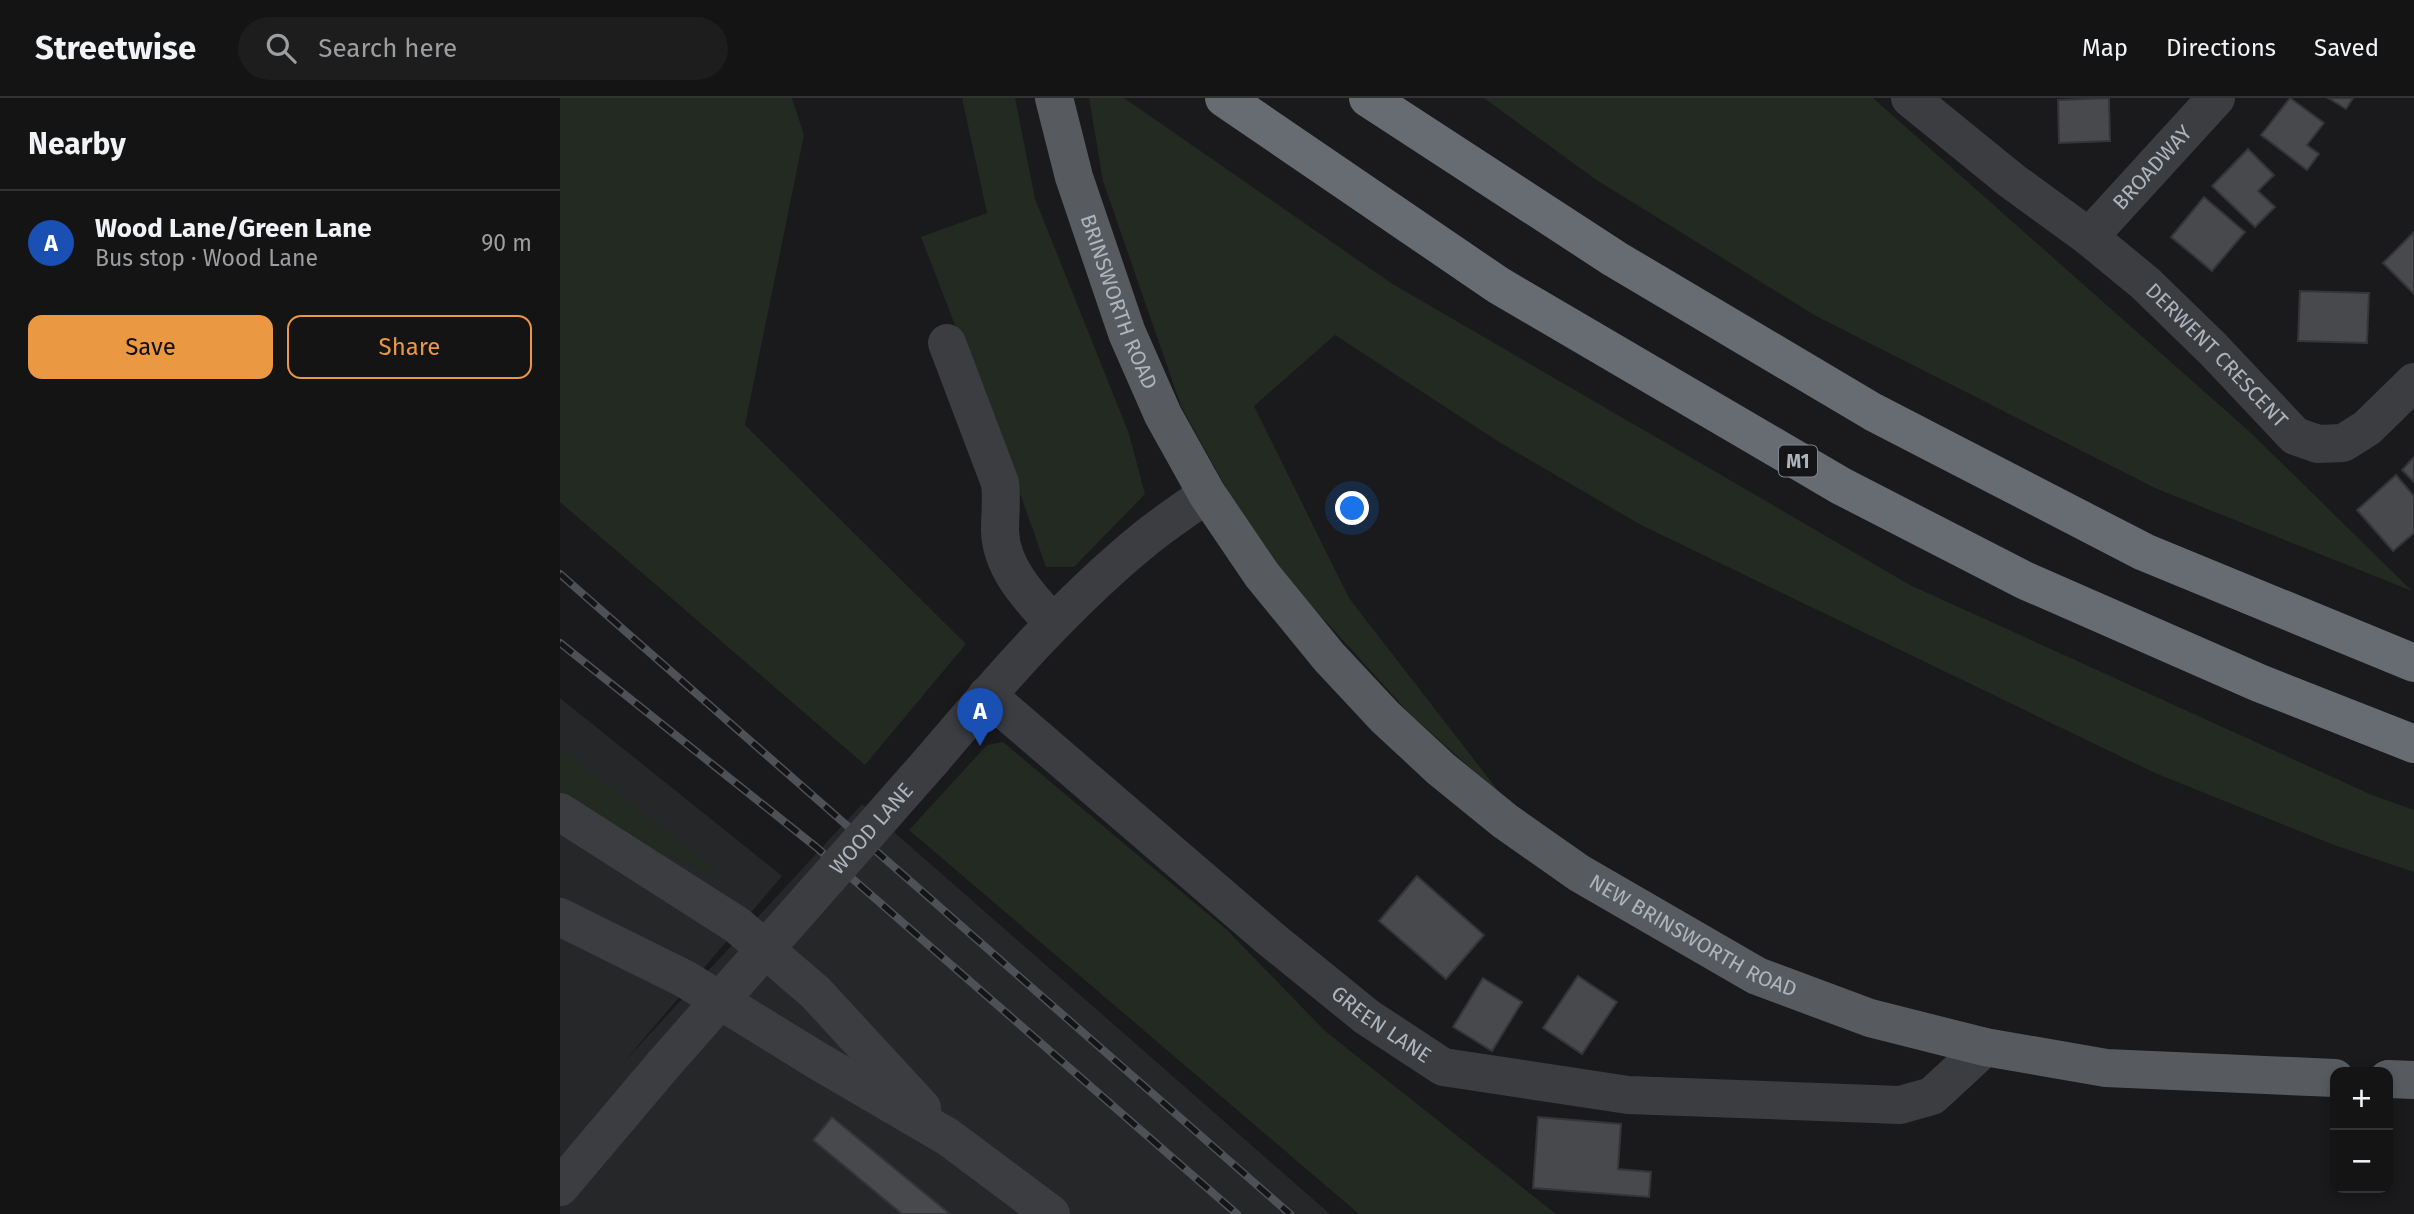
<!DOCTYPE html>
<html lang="en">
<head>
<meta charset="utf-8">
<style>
  :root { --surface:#141415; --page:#1d1d1e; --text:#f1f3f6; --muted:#9d9ea0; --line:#333334; --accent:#eb9843 }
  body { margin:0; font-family:"Fira Sans",sans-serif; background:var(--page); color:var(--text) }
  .controls { position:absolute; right:21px; bottom:21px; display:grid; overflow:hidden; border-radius:14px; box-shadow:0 4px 10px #0003 }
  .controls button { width:63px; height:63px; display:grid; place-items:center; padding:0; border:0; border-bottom:2px solid var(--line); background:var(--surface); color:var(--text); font:35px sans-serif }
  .you { position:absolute; left:793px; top:411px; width:24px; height:24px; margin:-18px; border:5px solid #fff; border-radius:50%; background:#1a73e8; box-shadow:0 0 0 10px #1a73e833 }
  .badge { display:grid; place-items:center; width:46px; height:46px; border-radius:50%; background:var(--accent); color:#fff; font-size:23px; font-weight:700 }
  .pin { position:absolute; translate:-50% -58px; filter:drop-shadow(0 2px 4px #0008) }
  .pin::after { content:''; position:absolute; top:37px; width:24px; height:21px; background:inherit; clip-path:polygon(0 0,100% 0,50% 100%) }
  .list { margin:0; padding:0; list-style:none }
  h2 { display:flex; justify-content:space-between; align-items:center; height:91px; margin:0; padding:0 28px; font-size:30px }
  h2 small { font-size:23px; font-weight:400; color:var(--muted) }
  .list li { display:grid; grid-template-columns:46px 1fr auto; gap:21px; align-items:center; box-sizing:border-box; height:105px; padding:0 28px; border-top:2px solid var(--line) }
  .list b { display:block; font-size:26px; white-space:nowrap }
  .list p { margin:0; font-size:23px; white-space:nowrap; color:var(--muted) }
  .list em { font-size:23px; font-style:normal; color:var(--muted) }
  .actions { display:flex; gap:14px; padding:21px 28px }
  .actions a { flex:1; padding:16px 0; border:2px solid var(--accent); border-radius:14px; text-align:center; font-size:24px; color:var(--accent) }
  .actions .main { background:var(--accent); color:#111 }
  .icon { flex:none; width:38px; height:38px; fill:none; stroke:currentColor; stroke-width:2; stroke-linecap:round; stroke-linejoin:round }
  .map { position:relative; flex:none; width:1854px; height:1116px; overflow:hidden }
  header { display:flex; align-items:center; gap:42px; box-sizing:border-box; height:98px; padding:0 35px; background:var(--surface); border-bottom:2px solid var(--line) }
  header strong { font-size:33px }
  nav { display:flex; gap:38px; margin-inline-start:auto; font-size:24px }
  .search { width:490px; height:63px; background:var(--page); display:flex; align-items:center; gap:18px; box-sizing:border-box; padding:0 24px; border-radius:38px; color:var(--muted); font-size:26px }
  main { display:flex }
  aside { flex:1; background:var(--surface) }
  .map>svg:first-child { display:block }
  .built { fill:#262729 }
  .green { fill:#222a22 }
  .building { fill:#47494c; stroke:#343538; stroke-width:2 }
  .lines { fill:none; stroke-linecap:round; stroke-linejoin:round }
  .minor { stroke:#3b3d41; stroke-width:38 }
  .major { stroke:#575b60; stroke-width:38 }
  .highway { stroke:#676c72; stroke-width:38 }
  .rail-casing { stroke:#4e5156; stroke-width:8 }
  .rail { stroke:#151517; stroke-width:5; stroke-dasharray:16; stroke-linecap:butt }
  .minor-bridge { stroke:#3b3d41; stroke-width:38 }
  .labels { text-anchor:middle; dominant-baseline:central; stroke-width:5; stroke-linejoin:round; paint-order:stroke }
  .shield { fill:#151517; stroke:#7f848a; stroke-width:2 }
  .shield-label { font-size:19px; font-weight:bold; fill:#adb4bb }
  .street-label { font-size:21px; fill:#adb4bb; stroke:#151517 }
</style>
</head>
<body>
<header>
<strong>Streetwise</strong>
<div class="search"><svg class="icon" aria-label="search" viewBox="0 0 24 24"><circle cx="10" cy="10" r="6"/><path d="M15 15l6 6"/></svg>Search here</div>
<nav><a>Map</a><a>Directions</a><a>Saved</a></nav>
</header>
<main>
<aside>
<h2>Nearby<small></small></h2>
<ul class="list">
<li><span class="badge" style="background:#1a4fb4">A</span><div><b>Wood Lane/Green Lane</b><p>Bus stop · Wood Lane</p></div><em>90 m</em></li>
</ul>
<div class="actions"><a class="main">Save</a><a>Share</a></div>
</aside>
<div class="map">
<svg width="1854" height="1116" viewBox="0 0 1854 1116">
  <rect width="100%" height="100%" fill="#1a1a1c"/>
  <path class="built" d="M 0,600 L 222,778 L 64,964 L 302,706 L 770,1116 L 0,1116 Z"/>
  <g class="green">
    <path d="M 0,0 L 232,0 L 244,37 L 185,327 L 406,546 L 305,667 L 0,404 Z"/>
    <path d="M 402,0 L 455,0 L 475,101 L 569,336 L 585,396 L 514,469 L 486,469 L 462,401 L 361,139 L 427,115 Z"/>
    <path d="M 529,0 L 564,0 L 831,185 L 1350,487 L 1812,697 L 1854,712 L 1854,774 L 1774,747 L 1595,675 L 1081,427 L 939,344 L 775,237 L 694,308 L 789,500 L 943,699 L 849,615 L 699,450 L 621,308 L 543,83 Z"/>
    <path d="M 924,0 L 1313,0 L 1691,335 L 1852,493 L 1595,390 L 1256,218 L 1035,81 Z"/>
    <path d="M 443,644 L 667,832 L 765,933 L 996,1116 L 799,1116 L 349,732 L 427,647 Z"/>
    <path d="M 0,651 L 165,780 L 0,714 Z"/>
  </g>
  <g class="building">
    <path d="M 1549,0 L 1550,43 L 1499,45 L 1498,2 Z"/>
    <path d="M 1730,0 L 1764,25 L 1747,47 L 1759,56 L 1747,72 L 1701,37 Z"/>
    <path d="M 1768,0 L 1793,0 L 1786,11 Z"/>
    <path d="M 1688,51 L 1714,77 L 1698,93 L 1715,109 L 1695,129 L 1652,88 Z"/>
    <path d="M 1644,99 L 1685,134 L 1652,173 L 1611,139 Z"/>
    <path d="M 1854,134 L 1854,196 L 1823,165 Z"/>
    <path d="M 1740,193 L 1809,195 L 1807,245 L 1738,243 Z"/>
    <path d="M 1854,359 L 1854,384 L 1842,372 Z"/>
    <path d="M 1836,377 L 1854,398 L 1854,435 L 1833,453 L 1797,412 Z"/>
    <path d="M 857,778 L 924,837 L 886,881 L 819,823 Z"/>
    <path d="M 1018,878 L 1057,904 L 1022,956 L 983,930 Z"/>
    <path d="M 923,880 L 962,904 L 932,953 L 893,929 Z"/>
    <path d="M 272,1019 L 390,1116 L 342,1116 L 253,1042 Z"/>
    <path d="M 978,1019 L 1061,1026 L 1058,1071 L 1091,1074 L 1089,1099 L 973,1090 Z"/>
  </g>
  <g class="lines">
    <g class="minor">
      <path id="s1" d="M 1350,0 L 1452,83 L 1529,139 L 1585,185 L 1653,251 L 1735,338 L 1758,346 L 1783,345 L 1807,330 L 1854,284"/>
      <path id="s2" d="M 1529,139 L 1656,0"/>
      <path d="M 387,245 L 440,385 C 442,401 440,416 440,433 C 441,470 470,500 493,525"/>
      <path id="s3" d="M 427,597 L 712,842 L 807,919 L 883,969 L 1068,997 L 1340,1007 L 1372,998 L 1425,949"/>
      <path d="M 372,662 C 438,584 506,505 586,440 C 606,424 627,410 647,396"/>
      <path d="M 0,714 L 177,827 L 255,894 L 362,1010"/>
      <path d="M 0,819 L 125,881 L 258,963 L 388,1039 L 491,1116"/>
      <path d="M 0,1089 L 103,967"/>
    </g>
    <g class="major">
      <path id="s4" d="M 494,0 L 514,79 L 567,235 L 603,317 L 647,396 L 702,477 L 769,559 L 825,619 L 881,671 L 945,723 L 1019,775 L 1197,878 L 1310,920 L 1425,949 L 1546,970 L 1775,980"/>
      <path d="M 1828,981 L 1854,982"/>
    </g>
    <g class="highway">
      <path d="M 664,0 L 938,187 L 1281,388 L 1466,483 L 1699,585 L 1854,646"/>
      <path d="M 808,0 L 1055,161 L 1313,314 L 1584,454 L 1854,565"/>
    </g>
    <g class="rail-casing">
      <g id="rail">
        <path d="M 0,476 L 730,1116"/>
        <path d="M 0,545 L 256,749 L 677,1116"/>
      </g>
    </g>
    <use href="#rail" class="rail"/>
    <path class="minor-bridge" id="s5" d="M 103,967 L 372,662"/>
  </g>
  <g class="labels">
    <rect class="shield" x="1219" y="347.5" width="38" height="31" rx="5"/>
    <g class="shield-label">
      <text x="1238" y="363">M1</text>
    </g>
    <g class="street-label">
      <text stroke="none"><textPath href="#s2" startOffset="94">BROADWAY</textPath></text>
      <text stroke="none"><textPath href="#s4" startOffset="214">BRINSWORTH ROAD</textPath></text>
      <text stroke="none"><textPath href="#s1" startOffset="401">DERWENT CRESCENT</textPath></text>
      <text stroke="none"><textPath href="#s5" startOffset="315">WOOD LANE</textPath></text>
      <text stroke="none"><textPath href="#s4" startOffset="1092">NEW BRINSWORTH ROAD</textPath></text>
      <text stroke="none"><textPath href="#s3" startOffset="514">GREEN LANE</textPath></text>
    </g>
  </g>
</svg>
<div class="controls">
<button>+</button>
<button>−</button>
</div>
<div class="you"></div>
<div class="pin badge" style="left:420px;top:648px;background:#1a4fb4">A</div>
</div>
</main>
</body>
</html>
